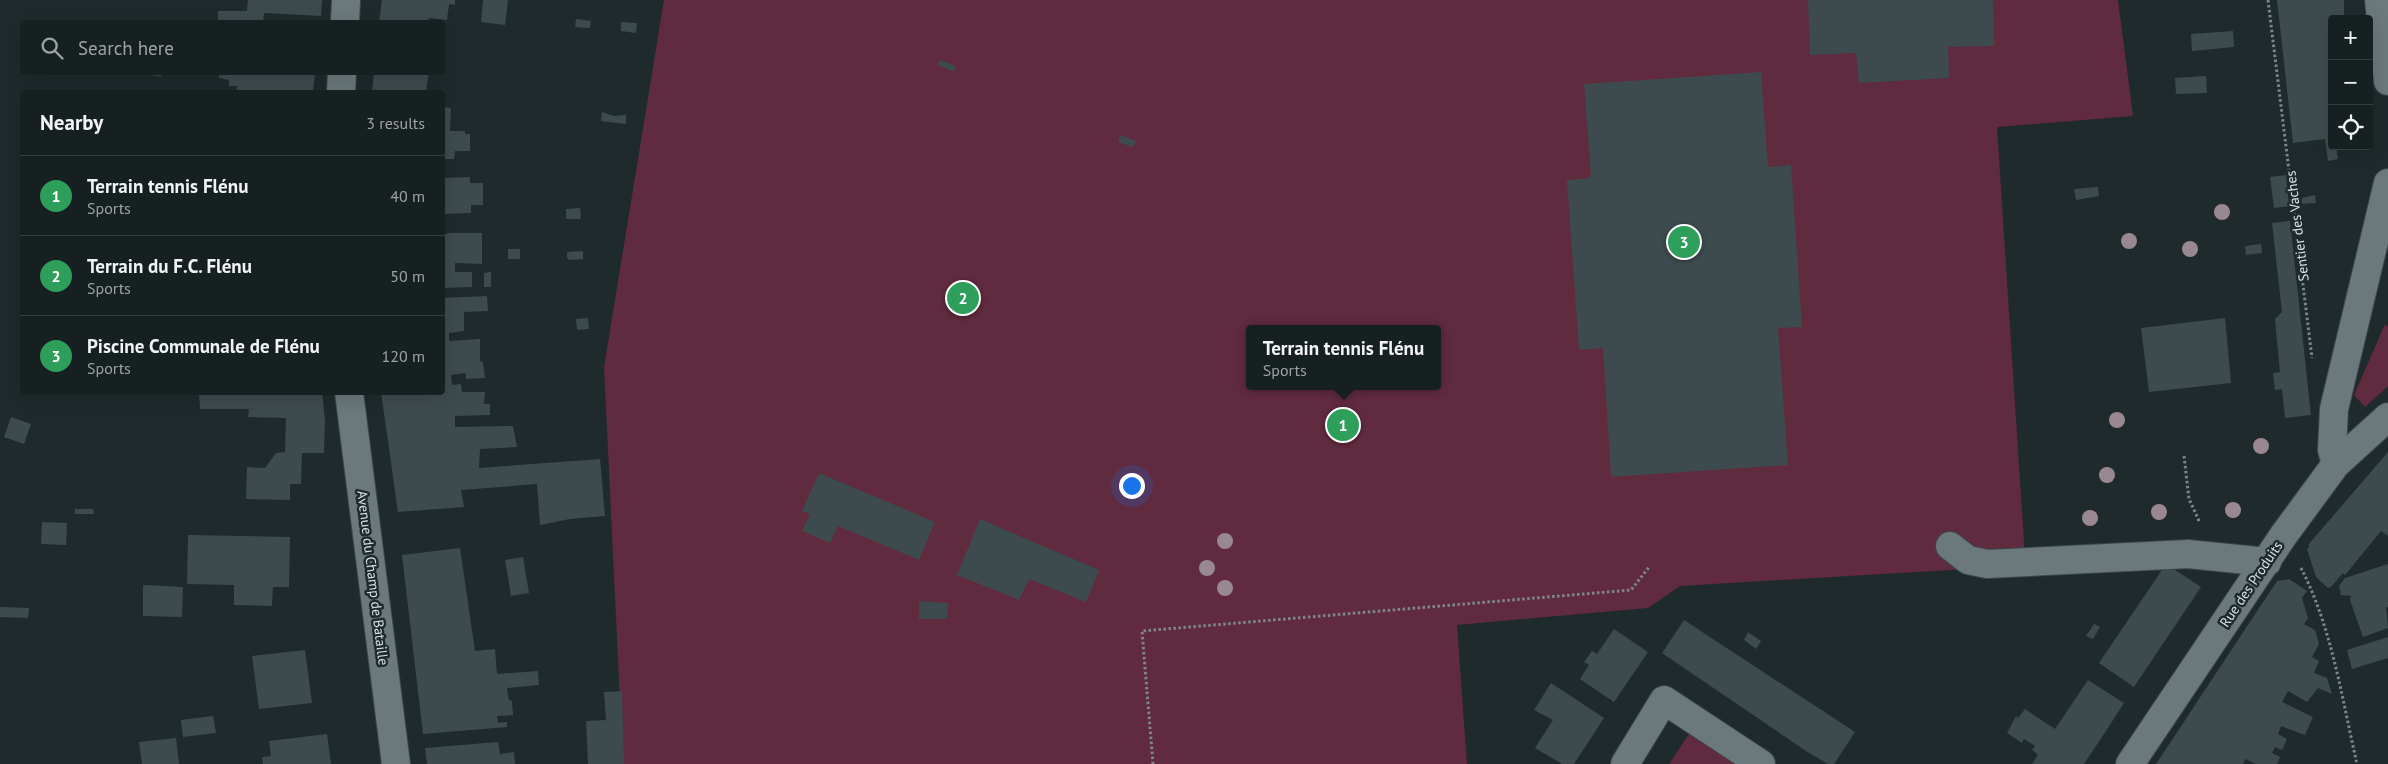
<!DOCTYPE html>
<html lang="en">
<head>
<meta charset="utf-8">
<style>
  :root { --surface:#162021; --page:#1f282a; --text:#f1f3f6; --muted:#9ea3a5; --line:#353e3f; --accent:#ef9ab7 }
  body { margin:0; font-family:"PT Sans",sans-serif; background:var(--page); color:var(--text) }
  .controls { position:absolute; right:15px; top:15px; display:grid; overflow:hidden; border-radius:5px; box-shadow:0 5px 20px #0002 }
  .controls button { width:45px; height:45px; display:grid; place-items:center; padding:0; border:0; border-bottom:1px solid var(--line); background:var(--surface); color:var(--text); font:25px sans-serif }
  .you { position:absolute; left:1131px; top:485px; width:18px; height:18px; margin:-12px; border:4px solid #fff; border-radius:50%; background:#1a73e8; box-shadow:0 0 0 8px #1a73e833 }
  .badge { display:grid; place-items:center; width:32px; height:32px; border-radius:50%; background:var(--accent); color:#fff; font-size:16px; font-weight:700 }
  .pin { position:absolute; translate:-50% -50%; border:2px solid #fff; box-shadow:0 1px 5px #0006 }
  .popup { position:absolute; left:1246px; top:325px; width:195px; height:65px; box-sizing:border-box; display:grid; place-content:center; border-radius:5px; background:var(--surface); filter:drop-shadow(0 1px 4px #0005); font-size:16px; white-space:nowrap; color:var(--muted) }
  .popup b { font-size:19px; color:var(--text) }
  .popup::after { content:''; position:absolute; left:50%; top:100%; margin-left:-10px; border:10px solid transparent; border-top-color:var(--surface) }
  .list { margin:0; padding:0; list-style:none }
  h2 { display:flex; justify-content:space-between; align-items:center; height:65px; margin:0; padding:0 20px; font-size:21px }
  h2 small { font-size:16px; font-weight:400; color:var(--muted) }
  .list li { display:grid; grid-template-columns:32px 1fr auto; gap:15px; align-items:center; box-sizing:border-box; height:80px; padding:0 20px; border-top:1px solid var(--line) }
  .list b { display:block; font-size:19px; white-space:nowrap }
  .list p { margin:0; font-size:16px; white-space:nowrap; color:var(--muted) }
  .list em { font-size:16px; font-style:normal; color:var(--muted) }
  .icon { flex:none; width:28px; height:28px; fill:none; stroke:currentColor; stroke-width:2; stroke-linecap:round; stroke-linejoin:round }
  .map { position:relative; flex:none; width:2388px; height:764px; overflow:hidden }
  .search { position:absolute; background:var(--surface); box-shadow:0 5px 20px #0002; left:20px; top:20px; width:425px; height:55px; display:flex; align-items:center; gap:12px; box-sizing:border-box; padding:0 18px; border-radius:5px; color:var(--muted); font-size:19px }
  .panel { position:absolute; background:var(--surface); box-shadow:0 5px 20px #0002; left:20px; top:90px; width:425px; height:305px; border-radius:5px }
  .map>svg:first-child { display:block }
  .green { fill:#602a3f; fill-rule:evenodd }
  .building { fill:#3e4b4e }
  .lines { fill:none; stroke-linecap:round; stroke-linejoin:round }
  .minor-casing { stroke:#3e484a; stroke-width:30 }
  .path { stroke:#7d8789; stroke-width:3; stroke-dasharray:2.5 2.5; stroke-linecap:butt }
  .minor { stroke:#6b797c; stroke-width:28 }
  .tree { fill:#9a8890 }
  .labels { text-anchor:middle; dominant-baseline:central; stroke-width:5; stroke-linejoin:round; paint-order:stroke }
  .street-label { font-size:14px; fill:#d9e1e2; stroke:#1e2a2c }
</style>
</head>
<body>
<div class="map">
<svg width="2388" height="764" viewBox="0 0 2388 764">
  <rect width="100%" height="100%" fill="#1e2a2c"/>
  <g class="green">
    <path d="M 664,0 L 2118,0 L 2133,116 L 1997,127 L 2026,573 L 1966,569 L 1680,586 L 1648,608 L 1457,625 L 1467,764 L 623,764 L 604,367 ZM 1249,329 L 1437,329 L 1437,386 L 1249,386 Z"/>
    <path d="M 2385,324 L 2388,327 L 2388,386 L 2365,407 L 2354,395 Z"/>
    <path d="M 1697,722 L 1761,764 L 1669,764 Z"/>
  </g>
  <g class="building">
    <path d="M 248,0 L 322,0 L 321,16 L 264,13 L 263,22 L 218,22 L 218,11 L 247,11 Z"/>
    <path d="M 382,0 L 455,0 L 455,5 L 449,4 L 447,20 L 429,18 L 428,22 L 379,22 Z"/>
    <path d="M 483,0 L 508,0 L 505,25 L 481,22 Z"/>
    <path d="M 1808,0 L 1993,0 L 1994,46 L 1948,47 L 1949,78 L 1859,83 L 1856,53 L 1810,55 Z"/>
    <path d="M 2277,0 L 2344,0 L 2344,19 L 2332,19 L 2332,146 L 2336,146 L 2338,159 L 2328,161 L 2325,139 L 2293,143 Z"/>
    <path d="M 576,19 L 591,21 L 590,28 L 575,27 Z"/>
    <path d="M 621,22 L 637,23 L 636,33 L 621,31 Z"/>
    <path d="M 2233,31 L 2234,47 L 2192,51 L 2191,34 Z"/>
    <path d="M 940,60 L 956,66 L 954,72 L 938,65 Z"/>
    <path d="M 133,72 L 163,72 L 162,76 L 133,74 Z"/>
    <path d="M 219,72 L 315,72 L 313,92 L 236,92 L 237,86 L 229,86 L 229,80 L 219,78 Z"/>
    <path d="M 374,72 L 429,72 L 426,92 L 372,92 Z"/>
    <path d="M 1761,72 L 1768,167 L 1791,165 L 1802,327 L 1778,328 L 1788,465 L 1611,477 L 1603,348 L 1579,350 L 1567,180 L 1589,178 L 1591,175 L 1584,84 Z"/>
    <path d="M 2206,76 L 2207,93 L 2176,94 L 2175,78 Z"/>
    <path d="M 442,107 L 451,108 L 450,131 L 465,131 L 465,134 L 470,134 L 470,151 L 455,151 L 454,159 L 442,159 Z"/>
    <path d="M 602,112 L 614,116 L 626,115 L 626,124 L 601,121 Z"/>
    <path d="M 1120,135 L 1136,141 L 1133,147 L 1118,142 Z"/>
    <path d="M 442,169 L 444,169 L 444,178 L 470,177 L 470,183 L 483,183 L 483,205 L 471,205 L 471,213 L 442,214 Z"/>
    <path d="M 2286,175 L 2289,206 L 2274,208 L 2270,177 Z"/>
    <path d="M 2098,187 L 2099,196 L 2076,200 L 2074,189 Z"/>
    <path d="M 2315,195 L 2316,203 L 2302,204 L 2302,198 Z"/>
    <path d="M 580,208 L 581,219 L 566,219 L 566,209 Z"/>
    <path d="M 2290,221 L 2311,415 L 2285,418 L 2282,389 L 2275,390 L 2273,373 L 2280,372 L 2275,319 L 2282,312 L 2272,223 Z"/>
    <path d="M 448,233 L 482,233 L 482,264 L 455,263 L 455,272 L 472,272 L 472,287 L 442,288 L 442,236 Z"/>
    <path d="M 2261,244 L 2262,253 L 2246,255 L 2245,246 Z"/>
    <rect x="508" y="249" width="12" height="10"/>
    <path d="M 583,251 L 583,259 L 569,260 L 567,257 L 567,252 Z"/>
    <path d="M 491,272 L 491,287 L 484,287 L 484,273 Z"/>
    <path d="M 487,296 L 488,311 L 464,312 L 464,331 L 449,333 L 449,341 L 480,339 L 480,361 L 483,362 L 485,378 L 466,379 L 466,373 L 451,375 L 452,385 L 461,384 L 462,392 L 485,392 L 484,404 L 490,404 L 490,415 L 455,416 L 455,427 L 513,426 L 517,447 L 480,449 L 479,468 L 600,459 L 605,516 L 570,519 L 540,525 L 537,484 L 461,490 L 464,507 L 398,512 L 381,392 L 442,392 L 442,298 Z"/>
    <path d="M 588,318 L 589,329 L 577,330 L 576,319 Z"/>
    <path d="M 2225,318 L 2231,383 L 2149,392 L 2141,328 Z"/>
    <path d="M 322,392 L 325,420 L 324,453 L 302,453 L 301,484 L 290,484 L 290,500 L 246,499 L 247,467 L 265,468 L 276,453 L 285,452 L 286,418 L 248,417 L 249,409 L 200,409 L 199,393 Z"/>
    <path d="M 11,417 L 31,424 L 24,444 L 4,437 Z"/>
    <path d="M 2388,452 L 2388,536 L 2381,531 L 2345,575 L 2343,573 L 2331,587 L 2328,588 L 2316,577 L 2307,549 L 2310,546 L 2308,545 Z"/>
    <path d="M 819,473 L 935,522 L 919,560 L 838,526 L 830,543 L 802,531 L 810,514 L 802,511 Z"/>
    <path d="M 75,509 L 93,509 L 94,514 L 75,514 Z"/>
    <path d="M 980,519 L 1099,570 L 1086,602 L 1029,579 L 1019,600 L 957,575 Z"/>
    <path d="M 42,522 L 67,523 L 66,545 L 41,544 Z"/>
    <path d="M 188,535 L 290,537 L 289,587 L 273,587 L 272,606 L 234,605 L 234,585 L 187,584 Z"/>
    <path d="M 460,548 L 475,651 L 495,649 L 497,674 L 538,671 L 539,685 L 507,688 L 509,700 L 512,701 L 513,715 L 497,716 L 498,723 L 507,722 L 507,727 L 423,734 L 402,555 Z"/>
    <path d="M 523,557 L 529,593 L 511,596 L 505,560 Z"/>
    <path d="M 2166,564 L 2201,587 L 2134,687 L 2099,663 Z"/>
    <path d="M 2388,564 L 2388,607 L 2386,607 L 2388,628 L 2363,637 L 2350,600 L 2351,596 L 2341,595 L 2339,586 L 2345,578 Z"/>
    <path d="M 2289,579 L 2307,591 L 2302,598 L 2308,618 L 2304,624 L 2315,630 L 2319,644 L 2312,657 L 2319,661 L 2314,673 L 2327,678 L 2332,694 L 2318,688 L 2307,702 L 2288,691 L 2282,702 L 2313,717 L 2305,735 L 2281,726 L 2278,734 L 2287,739 L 2282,750 L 2275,747 L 2272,753 L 2280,757 L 2277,764 L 2256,764 L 2245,759 L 2243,764 L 2156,764 L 2277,581 Z"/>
    <path d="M 143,585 L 183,587 L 182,617 L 143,616 Z"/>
    <path d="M 919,601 L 948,603 L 947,619 L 919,619 Z"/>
    <path d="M 0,607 L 29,608 L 28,618 L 0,617 Z"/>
    <path d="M 1684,620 L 1855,732 L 1834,764 L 1828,764 L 1806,751 L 1662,653 Z"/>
    <path d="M 2094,624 L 2100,627 L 2093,639 L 2086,636 Z"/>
    <path d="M 1614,629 L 1648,652 L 1614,702 L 1580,679 L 1589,665 L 1584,662 L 1592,651 L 1597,654 Z"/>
    <path d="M 1748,632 L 1761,641 L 1756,649 L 1744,640 Z"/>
    <path d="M 2388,637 L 2388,658 L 2352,669 L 2347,650 Z"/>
    <path d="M 305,650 L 312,703 L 259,709 L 252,656 Z"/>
    <path d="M 2088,680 L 2124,703 L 2106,731 L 2084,764 L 2032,764 L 2038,755 L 2032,750 L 2035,746 L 2024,739 L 2022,743 L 2007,733 L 2016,716 L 2018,718 L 2025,709 L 2055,729 Z"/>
    <path d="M 1551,683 L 1604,718 L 1574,764 L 1562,764 L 1535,748 L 1553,720 L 1534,710 Z"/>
    <path d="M 622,691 L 624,764 L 588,764 L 586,721 L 606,720 L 604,692 Z"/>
    <path d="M 213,716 L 216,733 L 183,737 L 181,720 Z"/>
    <path d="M 327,734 L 331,764 L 263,764 L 262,757 L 271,756 L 269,741 Z"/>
    <path d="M 176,738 L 179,764 L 142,764 L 139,742 Z"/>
    <path d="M 498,742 L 500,754 L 514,752 L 515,764 L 427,764 L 425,748 Z"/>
  </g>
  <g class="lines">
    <g class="minor-casing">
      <g id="minor">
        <path d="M 2379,0 L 2388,81"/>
        <path d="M 345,22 L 346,0"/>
        <path d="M 341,92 L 342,72"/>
        <path d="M 349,392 L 396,764"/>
        <path d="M 2336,464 L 2332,450 L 2334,409 L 2388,183"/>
        <path d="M 1950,546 L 1968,560 L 1987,564 L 2188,554 L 2267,562"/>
        <path d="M 1625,764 L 1664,700 L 1761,764"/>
        <path d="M 2130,764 L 2283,536 L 2336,464 L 2388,417"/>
      </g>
    </g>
    <g class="path">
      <path d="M 2268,0 L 2312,358"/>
      <path d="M 2184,456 L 2189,499 L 2200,523"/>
      <path d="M 2301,568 C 2332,628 2342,699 2357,764"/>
      <path d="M 1153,764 L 1142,631 L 1631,590 L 1650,566"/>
    </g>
    <use href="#minor" class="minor"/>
  </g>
  <g class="tree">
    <circle cx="2222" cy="212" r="8"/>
    <circle cx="2129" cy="241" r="8"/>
    <circle cx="2190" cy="249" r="8"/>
    <circle cx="2117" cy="420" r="8"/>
    <circle cx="2261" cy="446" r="8"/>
    <circle cx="2107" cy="475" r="8"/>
    <circle cx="2233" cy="510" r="8"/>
    <circle cx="2159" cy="512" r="8"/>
    <circle cx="2090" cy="518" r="8"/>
    <circle cx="1225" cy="541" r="8"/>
    <circle cx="1207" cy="568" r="8"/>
    <circle cx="1225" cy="588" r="8"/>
  </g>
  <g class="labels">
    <g class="street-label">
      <text transform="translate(2297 226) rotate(-97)">Sentier des Vaches</text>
      <text transform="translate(373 578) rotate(83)">Avenue du Champ de Bataille</text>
      <text transform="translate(2251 584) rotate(-56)">Rue des Produits</text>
    </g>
  </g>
</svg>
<div class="controls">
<button>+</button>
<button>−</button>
<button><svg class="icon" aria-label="locate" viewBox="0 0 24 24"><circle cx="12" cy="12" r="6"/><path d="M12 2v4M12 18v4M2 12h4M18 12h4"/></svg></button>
</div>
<div class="you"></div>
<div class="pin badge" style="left:1343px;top:425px;background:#2e9e5b">1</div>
<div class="popup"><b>Terrain tennis Flénu</b>Sports</div>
<div class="pin badge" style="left:963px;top:298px;background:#2e9e5b">2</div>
<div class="pin badge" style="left:1684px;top:242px;background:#2e9e5b">3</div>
<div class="search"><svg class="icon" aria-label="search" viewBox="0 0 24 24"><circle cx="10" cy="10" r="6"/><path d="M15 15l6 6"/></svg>Search here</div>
<section class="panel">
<h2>Nearby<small>3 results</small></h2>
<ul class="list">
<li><span class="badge" style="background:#2e9e5b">1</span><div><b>Terrain tennis Flénu</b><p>Sports</p></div><em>40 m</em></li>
<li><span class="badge" style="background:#2e9e5b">2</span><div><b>Terrain du F.C. Flénu</b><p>Sports</p></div><em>50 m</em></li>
<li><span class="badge" style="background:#2e9e5b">3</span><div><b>Piscine Communale de Flénu</b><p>Sports</p></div><em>120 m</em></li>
</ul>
</section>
</div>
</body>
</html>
